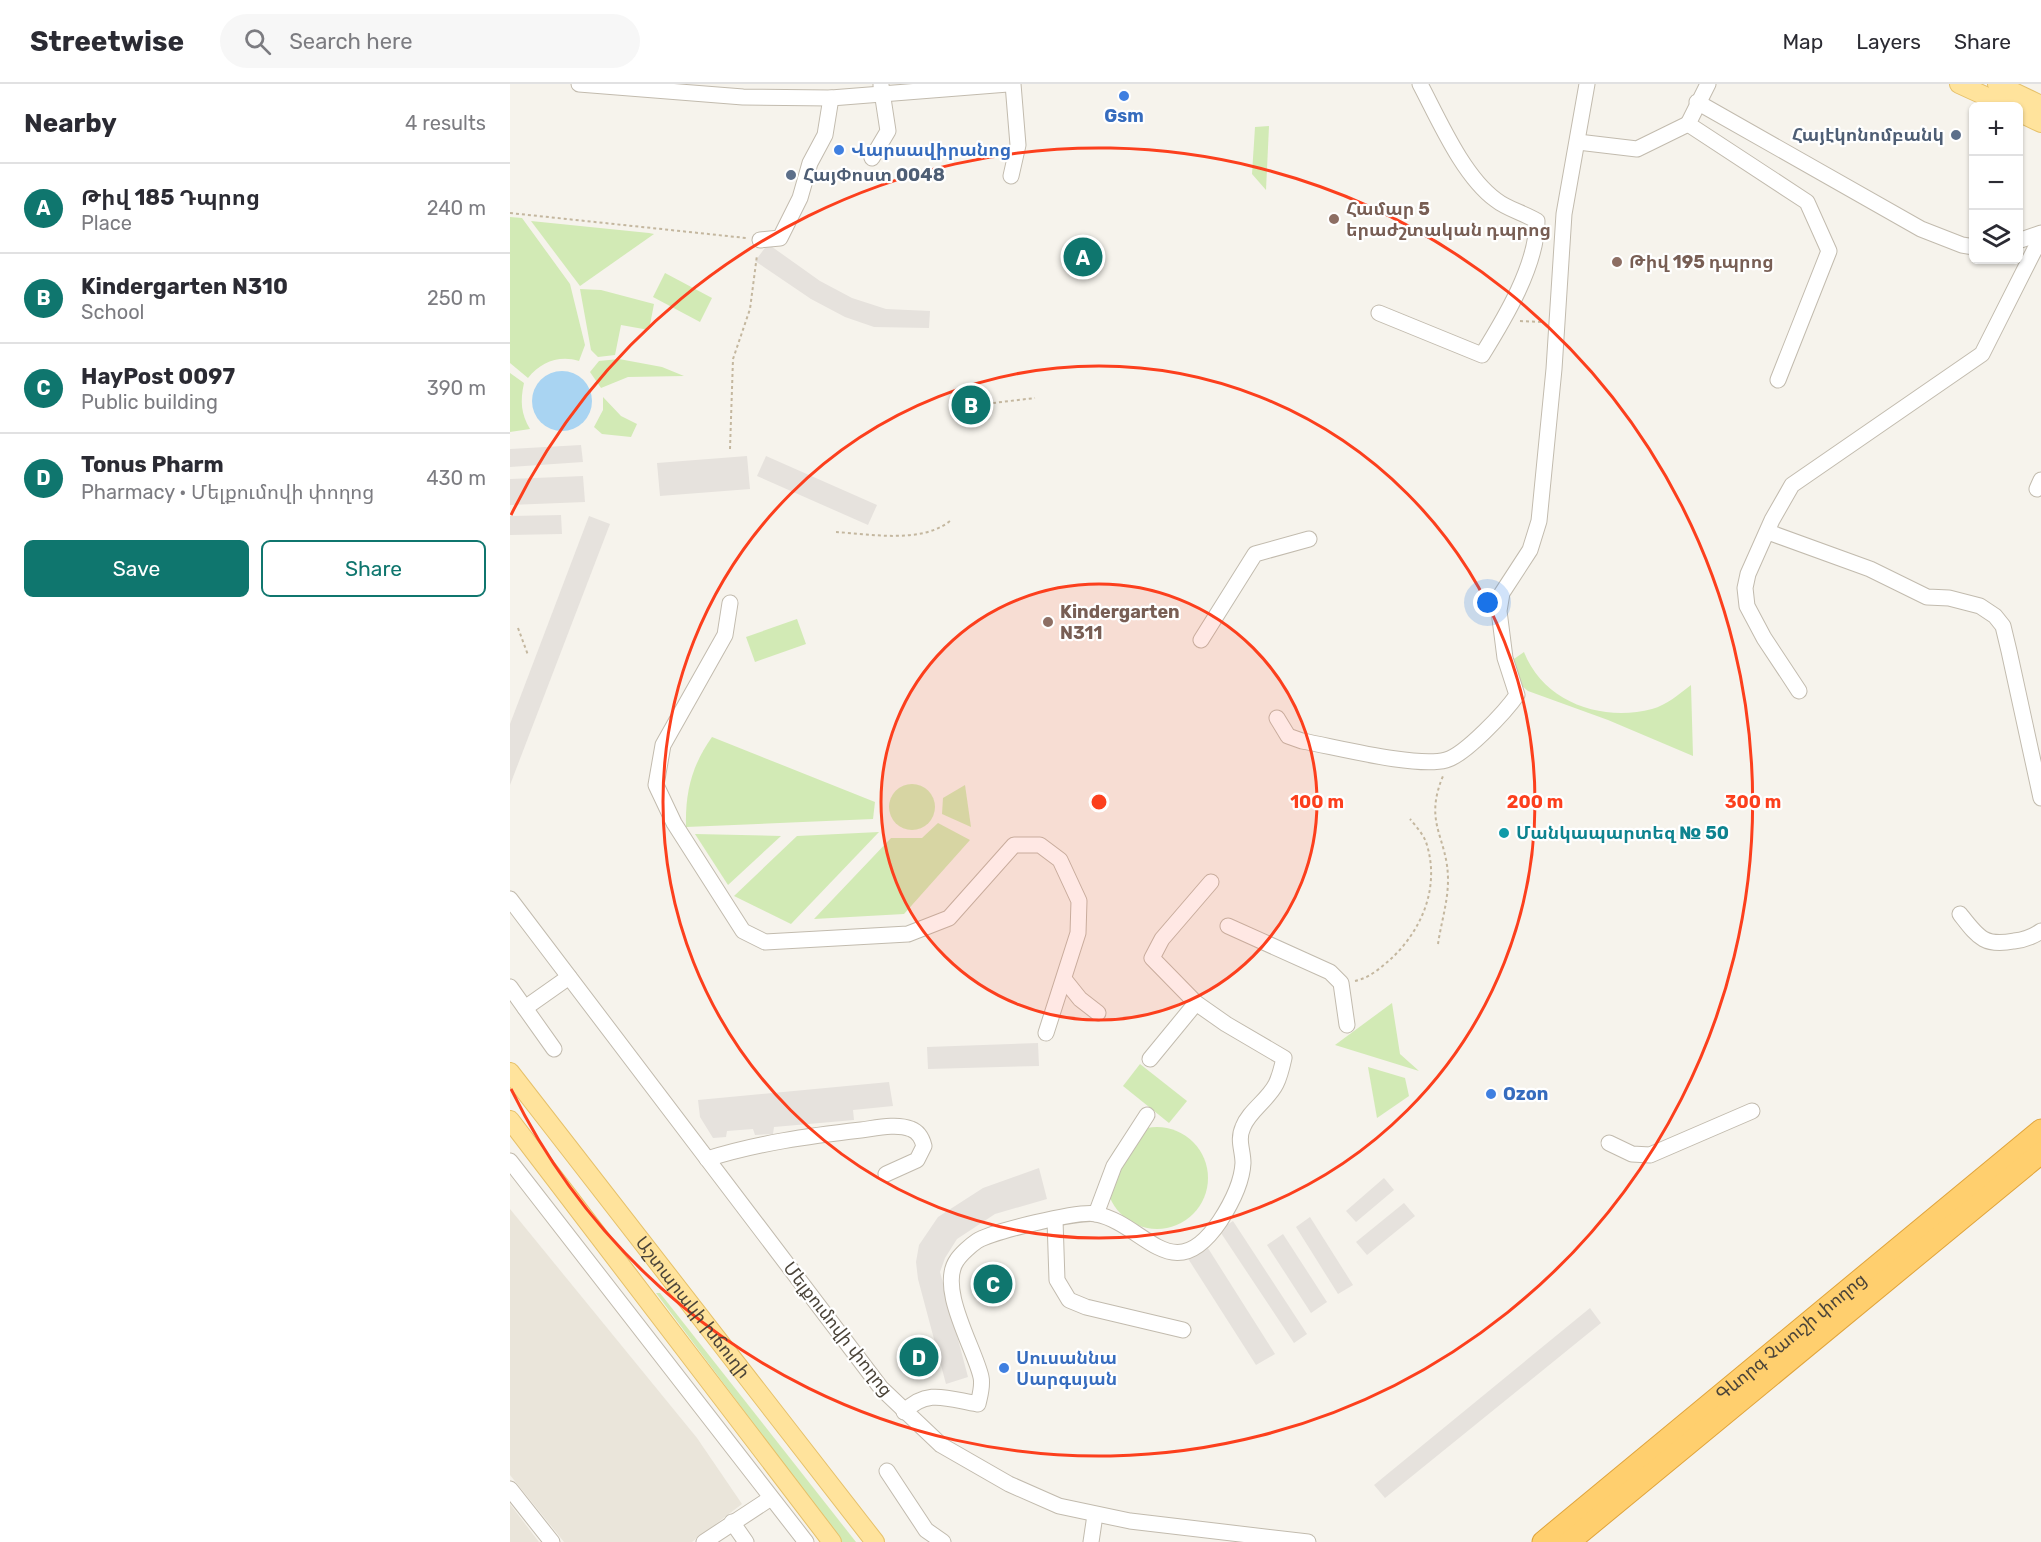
<!DOCTYPE html>
<html lang="en">
<head>
<meta charset="utf-8">
<style>
  :root { --surface:#fff; --page:#f7f7f7; --text:#2b2b33; --muted:#7c7c81; --line:#e1e1e2; --accent:#0f766e }
  body { margin:0; font-family:Rubik,"Noto Sans Armenian",sans-serif; background:var(--page); color:var(--text) }
  .controls { position:absolute; right:18px; top:18px; display:grid; overflow:hidden; border-radius:9px; box-shadow:0 2px 4px #0004 }
  .controls button { width:54px; height:54px; display:grid; place-items:center; padding:0; border:0; border-bottom:2px solid var(--line); background:var(--surface); color:var(--text); font:30px sans-serif }
  .you { position:absolute; left:978px; top:519px; width:21px; height:21px; margin:-15px; border:4px solid #fff; border-radius:50%; background:#1a73e8; box-shadow:0 0 0 9px #1a73e833 }
  .badge { display:grid; place-items:center; width:39px; height:39px; border-radius:50%; background:var(--accent); color:#fff; font-size:20px; font-weight:700 }
  .pin { position:absolute; translate:-50% -50%; border:3px solid #fff; box-shadow:0 2px 6px #0006 }
  .list { margin:0; padding:0; list-style:none }
  h2 { display:flex; justify-content:space-between; align-items:center; height:78px; margin:0; padding:0 24px; font-size:26px }
  h2 small { font-size:20px; font-weight:400; color:var(--muted) }
  .list li { display:grid; grid-template-columns:39px 1fr auto; gap:18px; align-items:center; box-sizing:border-box; height:90px; padding:0 24px; border-top:2px solid var(--line) }
  .list b { display:block; font-size:22px; white-space:nowrap }
  .list p { margin:0; font-size:20px; white-space:nowrap; color:var(--muted) }
  .list em { font-size:20px; font-style:normal; color:var(--muted) }
  .actions { display:flex; gap:12px; padding:18px 24px }
  .actions a { flex:1; padding:14px 0; border:2px solid var(--accent); border-radius:9px; text-align:center; font-size:21px; color:var(--accent) }
  .actions .main { background:var(--accent); color:#fff }
  .icon { flex:none; width:33px; height:33px; fill:none; stroke:currentColor; stroke-width:2; stroke-linecap:round; stroke-linejoin:round }
  .map { position:relative; flex:none; width:1531px; height:1458px; overflow:hidden }
  header { display:flex; align-items:center; gap:36px; box-sizing:border-box; height:84px; padding:0 30px; background:var(--surface); border-bottom:2px solid var(--line) }
  header strong { font-size:28px }
  nav { display:flex; gap:33px; margin-inline-start:auto; font-size:21px }
  .search { width:420px; height:54px; background:var(--page); display:flex; align-items:center; gap:15px; box-sizing:border-box; padding:0 21px; border-radius:33px; color:var(--muted); font-size:22px }
  main { display:flex }
  aside { flex:1; background:var(--surface) }
  .map>svg:first-child { display:block }
  .residential { fill:#eae5da }
  .industrial { fill:#e6e2dd }
  .green { fill:#d2eab5 }
  .water { fill:#a9d4f2 }
  .lines { fill:none; stroke-linecap:round; stroke-linejoin:round }
  .minor-casing { stroke:#c2bbae; stroke-width:17 }
  .major-casing { stroke:#e6c16a; stroke-width:20 }
  .highway-casing { stroke:#e0a43c; stroke-width:23 }
  .path { stroke:#c4b79f; stroke-width:2; stroke-dasharray:3 3; stroke-linecap:butt }
  .minor { stroke:#fff; stroke-width:15 }
  .major { stroke:#ffe39c; stroke-width:18 }
  .highway { stroke:#ffcf6e; stroke-width:21 }
  .ring { fill:none; stroke:#fc3f1d; stroke-width:3 }
  .shop-dot { fill:#3f7fe0; stroke:#fff; stroke-width:2 }
  .service-dot { fill:#5c6f8a; stroke:#fff; stroke-width:2 }
  .education-dot { fill:#8d6e63; stroke:#fff; stroke-width:2 }
  .culture-dot { fill:#0f9aa8; stroke:#fff; stroke-width:2 }
  .labels { text-anchor:middle; dominant-baseline:central; stroke-width:4.5; stroke-linejoin:round; paint-order:stroke }
  .shop-label { font-size:18px; font-weight:bold; fill:#366cbe; stroke:#fff; text-anchor:start }
  .service-label { font-size:18px; font-weight:bold; fill:#4e5e75; stroke:#fff; text-anchor:end }
  .education-label { font-size:18px; font-weight:bold; fill:#785e54; stroke:#fff; text-anchor:start }
  .culture-label { font-size:18px; font-weight:bold; fill:#0d838f; stroke:#fff; text-anchor:start }
  .street-label { font-size:18px; fill:#4b4439; stroke:#fff }
  .centre { fill:#fc3f1d; stroke:#fff; stroke-width:3 }
  .ring-label { font-size:18px; text-anchor:middle; font-weight:bold; fill:#fc3f1d; stroke:#fff; stroke-width:4.5; stroke-linejoin:round; paint-order:stroke }
</style>
</head>
<body>
<header>
<strong>Streetwise</strong>
<div class="search"><svg class="icon" aria-label="search" viewBox="0 0 24 24"><circle cx="10" cy="10" r="6"/><path d="M15 15l6 6"/></svg>Search here</div>
<nav><a>Map</a><a>Layers</a><a>Share</a></nav>
</header>
<main>
<aside>
<h2>Nearby<small>4 results</small></h2>
<ul class="list">
<li><span class="badge">A</span><div><b>Թիվ 185 Դպրոց</b><p>Place</p></div><em>240 m</em></li>
<li><span class="badge">B</span><div><b>Kindergarten N310</b><p>School</p></div><em>250 m</em></li>
<li><span class="badge">C</span><div><b>HayPost 0097</b><p>Public building</p></div><em>390 m</em></li>
<li><span class="badge">D</span><div><b>Tonus Pharm</b><p>Pharmacy · Մելքումովի փողոց</p></div><em>430 m</em></li>
</ul>
<div class="actions"><a class="main">Save</a><a>Share</a></div>
</aside>
<div class="map">
<svg width="1531" height="1458" viewBox="0 0 1531 1458">
  <rect width="100%" height="100%" fill="#f6f3ec"/>
  <g class="residential">
    <path d="M 0,1125 L 187,1354 L 232,1420 L 182,1458 L 54,1458 L 0,1391 Z"/>
    <path d="M 0,1420 L 29,1458 L 0,1458 Z"/>
  </g>
  <g class="industrial">
    <path d="M 258,160 L 310,197 L 342,214 L 376,225 L 420,227 L 419,244 L 364,243 L 335,233 L 301,215 L 245,177 Z"/>
    <path d="M 71,361 L 73,378 L 0,383 L 0,365 Z"/>
    <path d="M 237,372 L 240,405 L 150,412 L 147,379 Z"/>
    <path d="M 256,372 L 367,421 L 358,441 L 247,392 Z"/>
    <path d="M 73,392 L 75,418 L 0,421 L 0,395 Z"/>
    <path d="M 51,431 L 52,450 L 0,451 L 0,432 Z"/>
    <path d="M 79,432 L 100,440 L 0,701 L 0,640 Z"/>
    <path d="M 528,959 L 529,982 L 418,985 L 417,963 Z"/>
    <path d="M 379,998 L 383,1022 L 343,1026 L 344,1036 L 264,1043 L 263,1050 L 245,1051 L 243,1045 L 217,1047 L 216,1053 L 203,1054 L 190,1033 L 188,1016 Z"/>
    <path d="M 529,1084 L 537,1115 L 485,1130 L 447,1155 L 435,1174 L 430,1188 L 458,1293 L 436,1300 L 408,1195 L 406,1178 L 409,1161 L 428,1133 L 473,1104 Z"/>
    <path d="M 874,1094 L 884,1106 L 846,1138 L 836,1127 Z"/>
    <path d="M 894,1119 L 905,1132 L 857,1171 L 846,1158 Z"/>
    <path d="M 800,1133 L 843,1201 L 828,1210 L 786,1143 Z"/>
    <path d="M 723,1137 L 797,1250 L 784,1259 L 709,1146 Z"/>
    <path d="M 773,1150 L 817,1218 L 801,1229 L 757,1161 Z"/>
    <path d="M 696,1161 L 765,1270 L 746,1281 L 677,1173 Z"/>
    <path d="M 1080,1224 L 1091,1239 L 875,1414 L 864,1401 Z"/>
  </g>
  <g class="green">
    <path d="M 759,42 L 756,106 L 742,90 L 745,43 Z"/>
    <path d="M 0,133 L 12,134 L 60,200 L 75,261 L 69,277 C 49,271 31,278 18,294 L 0,279 Z"/>
    <path d="M 21,137 L 139,149 L 144,150 L 70,202 Z"/>
    <path d="M 155,189 L 202,214 L 190,238 L 143,213 Z"/>
    <path d="M 70,205 L 91,206 L 144,220 L 139,246 L 111,241 L 105,271 L 88,273 L 81,266 Z"/>
    <path d="M 109,275 L 152,283 L 174,292 L 118,293 L 91,304 L 80,288 L 89,277 Z"/>
    <path d="M 0,289 L 14,299 C 10,317 11,330 20,345 L 0,348 Z"/>
    <path d="M 93,313 L 111,332 L 127,340 L 121,353 L 92,350 L 84,343 L 93,326 Z"/>
    <path d="M 287,535 L 296,560 L 245,578 L 236,553 Z"/>
    <path d="M 1014,568 C 1034,619 1093,638 1142,625 C 1157,621 1169,610 1181,601 L 1183,672 L 1098,636 L 1018,607 L 1007,598 L 1001,577 Z"/>
    <path d="M 202,653 L 365,718 L 363,735 L 176,743 C 175,708 182,681 202,653 Z"/>
    <circle cx="402" cy="723" r="23"/>
    <path d="M 455,701 L 461,743 L 432,730 L 433,714 Z"/>
    <path d="M 428,739 L 460,756 L 394,830 L 304,835 L 381,754 L 412,754 Z"/>
    <path d="M 369,748 L 281,840 L 224,812 L 287,752 Z"/>
    <path d="M 185,750 L 271,752 L 218,801 Z"/>
    <path d="M 882,919 L 890,970 L 909,987 L 825,961 Z"/>
    <path d="M 630,980 L 677,1017 L 659,1039 L 613,1002 Z"/>
    <path d="M 858,983 L 895,994 L 899,1012 L 867,1034 Z"/>
    <circle cx="647" cy="1094" r="51"/>
    <path d="M 146,1209 L 150,1209 L 346,1458 L 332,1458 Z"/>
  </g>
  <circle class="water" cx="52" cy="317" r="30"/>
  <g class="lines">
    <g class="minor-casing">
      <g id="minor">
        <path d="M 69,0 L 233,13 L 321,14 L 498,0"/>
        <path d="M 1198,0 L 1178,40 L 1297,118 L 1319,167 L 1268,296"/>
        <path d="M 1187,18 L 1411,145 L 1452,161 L 1464,163"/>
        <path d="M 1068,58 L 1127,65 L 1178,40"/>
        <path d="M 362,74 L 378,47 L 371,1"/>
        <path d="M 501,92 L 508,61 L 503,0"/>
        <path d="M 250,156 L 270,154 L 290,114 L 300,79 L 315,51 L 321,14"/>
        <path d="M 1508,157 L 1531,149"/>
        <path d="M 869,229 L 972,271 C 995,234 1027,181 1027,137 C 1014,129 997,125 986,116 C 953,92 929,36 910,0"/>
        <path d="M 1527,405 L 1531,396"/>
        <path d="M 1258,448 L 1360,485 L 1417,513 L 1439,514 L 1470,522 L 1485,532 L 1493,542 L 1499,567 L 1531,714"/>
        <path d="M 220,519 L 215,551 L 153,661 L 146,701 L 164,739 L 233,847 L 255,858 L 398,850 L 439,834 L 504,761 L 530,761 L 550,776 L 569,817 L 568,849 L 536,949"/>
        <path d="M 691,556 L 745,470 L 799,455"/>
        <path d="M 1289,607 L 1254,554 L 1237,522 L 1235,504 L 1238,490 L 1262,436 L 1282,401 L 1472,270 L 1531,153"/>
        <path d="M 767,634 L 778,652 L 792,657 C 826,663 906,684 936,676 C 955,671 996,627 1007,611 L 995,574 L 989,527 L 992,509 L 1020,466 L 1029,437 L 1044,285 L 1054,130 L 1077,0"/>
        <path d="M 0,815 L 371,1304 L 431,1361 L 499,1400 L 549,1422 L 620,1437 L 798,1458"/>
        <path d="M 1450,830 C 1468,853 1474,863 1504,857 C 1513,856 1524,852 1531,847"/>
        <path d="M 718,842 L 820,888 L 831,899 L 837,941"/>
        <path d="M 554,895 L 570,915 L 588,929"/>
        <path d="M 0,903 L 44,965"/>
        <path d="M 15,924 L 59,893"/>
        <path d="M 640,975 L 686,919"/>
        <path d="M 1099,1059 L 1122,1070 L 1140,1071 L 1242,1027"/>
        <path d="M 197,1075 C 248,1059 298,1052 351,1046 C 366,1044 387,1039 401,1045 C 409,1048 412,1054 414,1062 L 407,1076 L 376,1090"/>
        <path d="M 0,1077 L 296,1458"/>
        <path d="M 586,1130 L 604,1082 L 637,1031"/>
        <path d="M 545,1136 L 547,1196 L 559,1216 L 576,1223 L 673,1246"/>
        <path d="M 394,1328 C 417,1304 438,1315 468,1320 C 470,1311 473,1302 471,1293 C 465,1265 427,1204 447,1176 C 451,1170 461,1161 467,1157 C 481,1148 570,1126 586,1130 C 635,1140 663,1207 710,1137 C 721,1120 732,1100 733,1079 C 733,1066 727,1056 733,1043 C 739,1027 758,1016 766,1000 C 770,992 772,983 774,974 L 716,940 L 686,919 L 642,874 L 652,855 L 701,798"/>
        <path d="M 377,1387 L 416,1446 L 433,1458"/>
        <path d="M 0,1405 L 42,1458"/>
        <path d="M 222,1438 L 236,1458"/>
        <path d="M 194,1458 L 261,1414"/>
        <path d="M 581,1458 L 585,1431"/>
      </g>
    </g>
    <g class="major-casing">
      <g id="major">
        <path d="M 1449,0 L 1497,22"/>
        <path d="M 1487,0 L 1531,21"/>
        <path d="M 1508,28 L 1531,39"/>
        <path id="s1" d="M 0,988 L 365,1458"/>
        <path d="M 0,1036 L 322,1458"/>
      </g>
    </g>
    <g class="highway-casing">
      <g id="highway">
        <path id="s2" d="M 1033,1458 L 1531,1046"/>
        <path d="M 1059,1458 L 1531,1069"/>
      </g>
    </g>
    <g class="path">
      <path d="M 0,129 L 236,154"/>
      <path d="M 1010,237 L 1031,238"/>
      <path d="M 483,319 L 525,314"/>
      <path d="M 220,365 L 223,275 L 240,225 L 247,171"/>
      <path d="M 326,448 C 361,450 411,460 440,437"/>
      <path d="M 8,544 L 18,571"/>
      <path d="M 928,860 C 931,839 938,818 938,796 C 938,753 913,740 933,692"/>
      <path d="M 845,897 C 860,894 873,882 884,872 C 914,842 930,800 916,758 C 913,750 905,741 900,735"/>
    </g>
    <use href="#minor" class="minor"/>
    <use href="#major" class="major"/>
    <use href="#highway" class="highway"/>
  </g>
  <circle cx="589" cy="718" r="218" fill="#fc3f1d" fill-opacity=".12"/>
  <g class="ring">
    <circle cx="589" cy="718" r="218"/>
    <circle cx="589" cy="718" r="436"/>
    <path d="M1 431A654 654 0 1 1 1 1005"/>
  </g>
  <g class="shop-dot">
    <circle cx="614" cy="12" r="6"/>
    <circle cx="329" cy="66" r="6"/>
    <circle cx="981" cy="1010" r="6"/>
    <circle cx="494" cy="1284" r="6"/>
  </g>
  <g class="service-dot">
    <circle cx="1446" cy="51" r="6"/>
    <circle cx="281" cy="91" r="6"/>
  </g>
  <g class="education-dot">
    <circle cx="824" cy="135" r="6"/>
    <circle cx="1107" cy="178" r="6"/>
    <circle cx="538" cy="538" r="6"/>
  </g>
  <circle class="culture-dot" cx="994" cy="749" r="6"/>
  <g class="labels">
    <g class="shop-label">
      <text x="614" y="32" text-anchor="middle">Gsm</text>
      <text x="341" y="66">Վարսավիրանոց</text>
      <text x="993" y="1010">Ozon</text>
      <text x="506" y="1274">Սուսաննա<tspan x="506" dy="21">Սարգսյան</tspan></text>
    </g>
    <g class="service-label">
      <text x="1434" y="51">Հայէկոնոմբանկ</text>
      <text x="293" y="91" text-anchor="start">ՀայՓոստ 0048</text>
    </g>
    <g class="education-label">
      <text x="836" y="125">Համար 5<tspan x="836" dy="21">երաժշտական դպրոց</tspan></text>
      <text x="1119" y="178">Թիվ 195 դպրոց</text>
      <text x="550" y="528">Kindergarten<tspan x="550" dy="21">N311</tspan></text>
    </g>
    <g class="culture-label">
      <text x="1006" y="749">Մանկապարտեզ № 50</text>
    </g>
    <g class="street-label">
      <text stroke="none"><textPath href="#s1" startOffset="298">Աշտարակի խճուղի</textPath></text>
      <text transform="translate(328 1245) rotate(52)">Մելքումովի փողոց</text>
      <text stroke="none"><textPath href="#s2" startOffset="322">Գևորգ Չաուշի փողոց</textPath></text>
    </g>
  </g>
  <circle cx="589" cy="718" r="9" class="centre"/>
  <g class="ring-label">
    <text x="807" y="724">100 m</text>
    <text x="1025" y="724">200 m</text>
    <text x="1243" y="724">300 m</text>
  </g>
</svg>
<div class="controls">
<button>+</button>
<button>−</button>
<button><svg class="icon" aria-label="layers" viewBox="0 0 24 24"><path d="M12 4l9 5-9 5-9-5zM3 14l9 5 9-5"/></svg></button>
</div>
<div class="you"></div>
<div class="pin badge" style="left:573px;top:173px">A</div>
<div class="pin badge" style="left:461px;top:321px">B</div>
<div class="pin badge" style="left:483px;top:1200px">C</div>
<div class="pin badge" style="left:409px;top:1273px">D</div>
</div>
</main>
</body>
</html>
